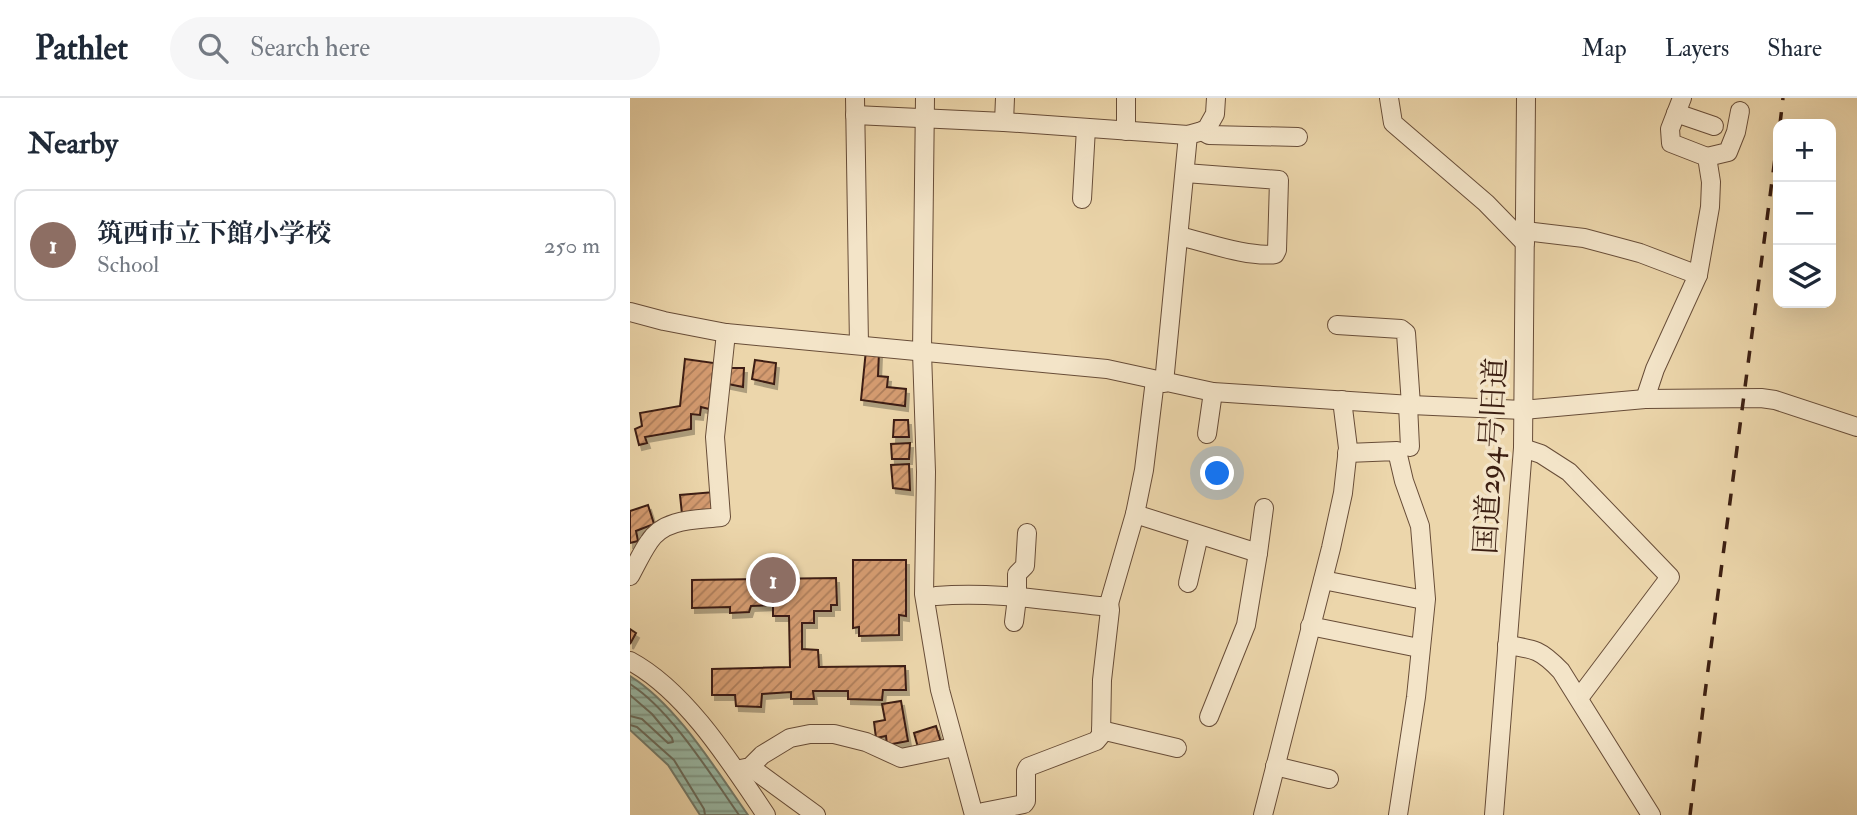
<!DOCTYPE html>
<html lang="en">
<head>
<meta charset="utf-8">
<style>
  :root { --surface:#fff; --page:#f6f6f7; --text:#1f2937; --muted:#747a83; --line:#e0e1e3; --accent:#b45309 }
  body { margin:0; font-family:"IM FELL Double Pica","Noto Serif JP",serif; background:var(--page); color:var(--text) }
  .controls { position:absolute; right:21px; top:21px; display:grid; overflow:hidden; border-radius:14px; box-shadow:0 7px 28px #0002 }
  .controls button { width:63px; height:63px; display:grid; place-items:center; padding:0; border:0; border-bottom:2px solid var(--line); background:var(--surface); color:var(--text); font:35px sans-serif }
  .you { position:absolute; left:588px; top:376px; width:24px; height:24px; margin:-18px; border:5px solid #fff; border-radius:50%; background:#1a73e8; box-shadow:0 0 0 10px #1a73e833 }
  .badge { display:grid; place-items:center; width:46px; height:46px; border-radius:50%; background:var(--accent); color:#fff; font-size:23px; font-weight:700 }
  .pin { position:absolute; translate:-50% -50%; border:4px solid #fff; box-shadow:0 2px 7px #0006 }
  .list { margin:0; padding:0; list-style:none }
  h2 { display:flex; justify-content:space-between; align-items:center; height:91px; margin:0; padding:0 28px; font-size:30px }
  h2 small { font-size:23px; font-weight:400; color:var(--muted) }
  .list li { display:grid; grid-template-columns:46px 1fr auto; gap:21px; align-items:center; box-sizing:border-box; height:112px; margin:0 14px 14px; padding:0 14px; border:2px solid var(--line); border-radius:14px }
  .list b { display:block; font-size:26px; white-space:nowrap }
  .list p { margin:0; font-size:23px; white-space:nowrap; color:var(--muted) }
  .list em { font-size:23px; font-style:normal; color:var(--muted) }
  .icon { flex:none; width:38px; height:38px; fill:none; stroke:currentColor; stroke-width:2; stroke-linecap:round; stroke-linejoin:round }
  .map { position:relative; flex:none; width:1227px; height:717px; overflow:hidden }
  header { display:flex; align-items:center; gap:42px; box-sizing:border-box; height:98px; padding:0 35px; background:var(--surface); border-bottom:2px solid var(--line) }
  header strong { font-size:33px }
  nav { display:flex; gap:38px; margin-inline-start:auto; font-size:24px }
  .search { width:490px; height:63px; background:var(--page); display:flex; align-items:center; gap:18px; box-sizing:border-box; padding:0 24px; border-radius:38px; color:var(--muted); font-size:26px }
  main { display:flex }
  aside { flex:1; background:var(--surface) }
  .map>svg:first-child { display:block }
  .water { fill:url(#water-rules); stroke:#747b6b; stroke-width:2 }
  .lines { fill:none; stroke-linecap:round; stroke-linejoin:round }
  .shore { stroke:#6a6c5c; stroke-width:2 }
  .building { fill:url(#building-hatch); stroke:#3c1f12; stroke-width:2; filter:url(#shadow) }
  .minor-casing { stroke:#684d38; stroke-width:20 }
  .minor { stroke:#f3e4c8; stroke-width:18 }
  .rail { stroke:#3c1f12; stroke-width:3.5; stroke-dasharray:12 12; stroke-linecap:butt }
  .labels { text-anchor:middle; dominant-baseline:central; stroke-width:7; stroke-linejoin:round; paint-order:stroke }
  .street-label { font-size:30px; fill:#3c1f12; stroke:#f3e4c8 }
</style>
</head>
<body>
<header>
<strong>Pathlet</strong>
<div class="search"><svg class="icon" aria-label="search" viewBox="0 0 24 24"><circle cx="10" cy="10" r="6"/><path d="M15 15l6 6"/></svg>Search here</div>
<nav><a>Map</a><a>Layers</a><a>Share</a></nav>
</header>
<main>
<aside>
<h2>Nearby<small></small></h2>
<ul class="list">
<li><span class="badge" style="background:#8d6e63">1</span><div><b>筑西市立下館小学校</b><p>School</p></div><em>250 m</em></li>
</ul>
</aside>
<div class="map">
<svg width="1227" height="717" viewBox="0 0 1227 717">
  <defs>
    <pattern id="water-rules" width="6" height="5" patternUnits="userSpaceOnUse" patternTransform="scale(1.75)"><rect width="6" height="5" fill="#99b9a6"/><path d="M0 2.5h6" fill="none" stroke="#7e9686"/></pattern>
    <pattern id="building-hatch" width="6" height="6" patternUnits="userSpaceOnUse" patternTransform="scale(1.75)"><rect width="6" height="6" fill="#d49b70"/><path d="M-1 1l2-2M0 6l6-6M5 7l2-2" fill="none" stroke="#ad7e5b"/></pattern>
    <filter id="shadow"><feDropShadow dx="3" dy="5" stdDeviation="0" flood-color="#0004"/></filter>
  </defs>
  <rect width="100%" height="100%" fill="#ecd6ab"/>
  <filter id="stains"><feTurbulence type="fractalNoise" baseFrequency=".00286" numOctaves="4"/><feColorMatrix values="0 0 0 0 .2 0 0 0 0 .09 0 0 0 0 .02 0 0 0 .5 -.17"/></filter>
  <radialGradient id="worn" r=".72"><stop offset=".6" stop-color="#630" stop-opacity="0"/><stop offset="1" stop-color="#630" stop-opacity=".3"/></radialGradient>
  <path class="water" d="M 0,578 C 47,607 86,672 118,717 L 70,717 L 38,667 L 0,632 Z"/>
  <g class="lines">
    <g class="shore">
      <path d="M 0,586 C 41,612 81,677 109,717"/>
      <path d="M 0,597 L 22,616 L 42,640 L 43,644 L 38,645 L 12,621 L 0,618"/>
      <path d="M 0,627 L 7,629 L 44,662 L 74,711 L 75,717"/>
    </g>
  </g>
  <g class="building">
    <path d="M 236,252 L 249,254 L 248,278 L 258,279 L 257,289 L 276,291 L 275,308 L 231,302 Z"/>
    <path d="M 55,261 L 84,265 L 79,311 L 71,309 L 70,317 L 61,316 L 61,331 L 15,339 L 17,345 L 9,347 L 5,331 L 12,328 L 10,315 L 50,308 Z"/>
    <path d="M 125,262 L 146,265 L 144,286 L 122,281 Z"/>
    <path d="M 94,270 L 114,270 L 113,289 L 93,285 Z"/>
    <path d="M 264,322 L 278,322 L 279,339 L 263,339 Z"/>
    <path d="M 280,345 L 279,361 L 262,361 L 261,346 Z"/>
    <path d="M 279,366 L 280,392 L 263,390 L 261,367 Z"/>
    <path d="M 84,394 L 85,415 L 52,416 L 50,397 Z"/>
    <path d="M 18,407 L 24,426 L 6,433 L 8,443 L 0,445 L 0,413 Z"/>
    <path d="M 223,462 L 276,462 L 276,518 L 269,517 L 269,537 L 229,538 L 229,529 L 223,530 Z"/>
    <path d="M 206,480 L 207,507 L 201,507 L 201,513 L 184,513 L 184,525 L 172,525 L 172,551 L 188,552 L 189,569 L 275,568 L 276,592 L 253,592 L 252,602 L 218,601 L 218,593 L 183,593 L 184,601 L 161,601 L 161,594 L 132,596 L 131,609 L 106,608 L 105,597 L 82,597 L 82,571 L 160,569 L 159,518 L 143,518 L 143,507 L 121,508 L 119,514 L 100,515 L 100,509 L 62,510 L 62,482 Z"/>
    <path d="M 0,531 L 6,535 L 0,546 Z"/>
    <path d="M 271,603 L 278,643 L 257,647 L 256,638 L 246,640 L 244,624 L 255,622 L 252,606 Z"/>
    <path d="M 306,628 L 312,648 L 289,653 L 284,635 Z"/>
  </g>
  <g class="lines">
    <g class="minor-casing">
      <g id="minor">
        <path d="M 225,0 L 229,247"/>
        <path d="M 295,0 L 292,254 L 296,374 L 294,496 L 310,592 L 344,717"/>
        <path d="M 759,0 L 763,25 L 856,105 L 895,145"/>
        <path d="M 1046,15 L 1084,28"/>
        <path d="M 225,17 L 374,24 L 558,37 L 576,32 L 585,16 L 586,0"/>
        <path d="M 374,24 L 375,0"/>
        <path d="M 496,33 L 496,0"/>
        <path d="M 572,33 L 579,37 L 668,39"/>
        <path d="M 1077,59 L 1098,54 L 1106,34 L 1110,13"/>
        <path d="M 452,101 L 456,30"/>
        <path d="M 895,133 L 954,140 L 1010,155 L 1068,177"/>
        <path d="M 549,138 C 575,144 619,160 645,156 L 647,152 L 649,82 L 555,75"/>
        <path d="M 0,214 L 34,223 L 96,235 L 477,271 L 583,294 L 781,307 L 893,312 L 1015,301 L 1131,300 L 1145,302 L 1227,329"/>
        <path d="M 707,227 L 771,231 L 776,235 L 781,307"/>
        <path d="M 534,285 L 558,37"/>
        <path d="M 1015,301 L 1025,271 L 1068,177 L 1080,109 L 1081,84 L 1077,59 L 1041,45 L 1040,31 L 1052,0"/>
        <path d="M 778,307 L 780,349"/>
        <path d="M 577,336 L 583,294"/>
        <path d="M 893,350 L 911,356 L 939,374 L 1040,479 L 949,600"/>
        <path d="M 717,355 L 767,353 L 774,383 L 790,428 L 796,501 L 786,599 L 768,717"/>
        <path d="M 505,416 L 628,455 L 634,410"/>
        <path d="M 0,478 C 6,467 12,454 19,444 C 34,420 67,422 91,419 L 85,339 L 96,235"/>
        <path d="M 693,482 L 789,501"/>
        <path d="M 558,485 L 569,437"/>
        <path d="M 306,498 C 363,493 421,503 478,509 L 505,416 L 514,372 L 525,282"/>
        <path d="M 384,524 L 387,500 L 387,476 L 395,468 L 397,435"/>
        <path d="M 680,528 L 784,549"/>
        <path d="M 877,547 C 905,551 911,552 931,573 L 1021,717"/>
        <path d="M 0,563 C 56,593 101,665 136,717"/>
        <path d="M 579,619 L 616,527 L 628,455"/>
        <path d="M 471,632 L 547,650"/>
        <path d="M 645,668 L 699,681"/>
        <path d="M 120,669 L 186,717"/>
        <path d="M 106,672 L 120,669 L 132,657 L 160,640 L 180,636 L 204,636 L 236,644 L 271,660 L 324,649"/>
        <path d="M 353,714 L 394,706 L 396,703 L 396,673 L 398,669 L 466,643 L 471,637 L 472,582 L 480,512 L 479,505"/>
        <path d="M 633,717 L 701,450 L 713,395 L 718,350 L 712,302"/>
        <path d="M 864,717 L 893,350 L 896,0"/>
      </g>
    </g>
    <use href="#minor" class="minor"/>
    <g class="rail">
      <path d="M 1150,26 L 1153,0"/>
      <path d="M 1060,717 L 1075,595 L 1148,37"/>
    </g>
  </g>
  <g class="labels">
    <g class="street-label">
      <text transform="translate(861 358) rotate(-87)">国道294号旧道</text>
    </g>
  </g>
  <rect width="100%" height="100%" filter="url(#stains)"/>
  <rect width="100%" height="100%" fill="url(#worn)"/>
</svg>
<div class="controls">
<button>+</button>
<button>−</button>
<button><svg class="icon" aria-label="layers" viewBox="0 0 24 24"><path d="M12 4l9 5-9 5-9-5zM3 14l9 5 9-5"/></svg></button>
</div>
<div class="you"></div>
<div class="pin badge" style="left:143px;top:482px;background:#8d6e63">1</div>
</div>
</main>
</body>
</html>
